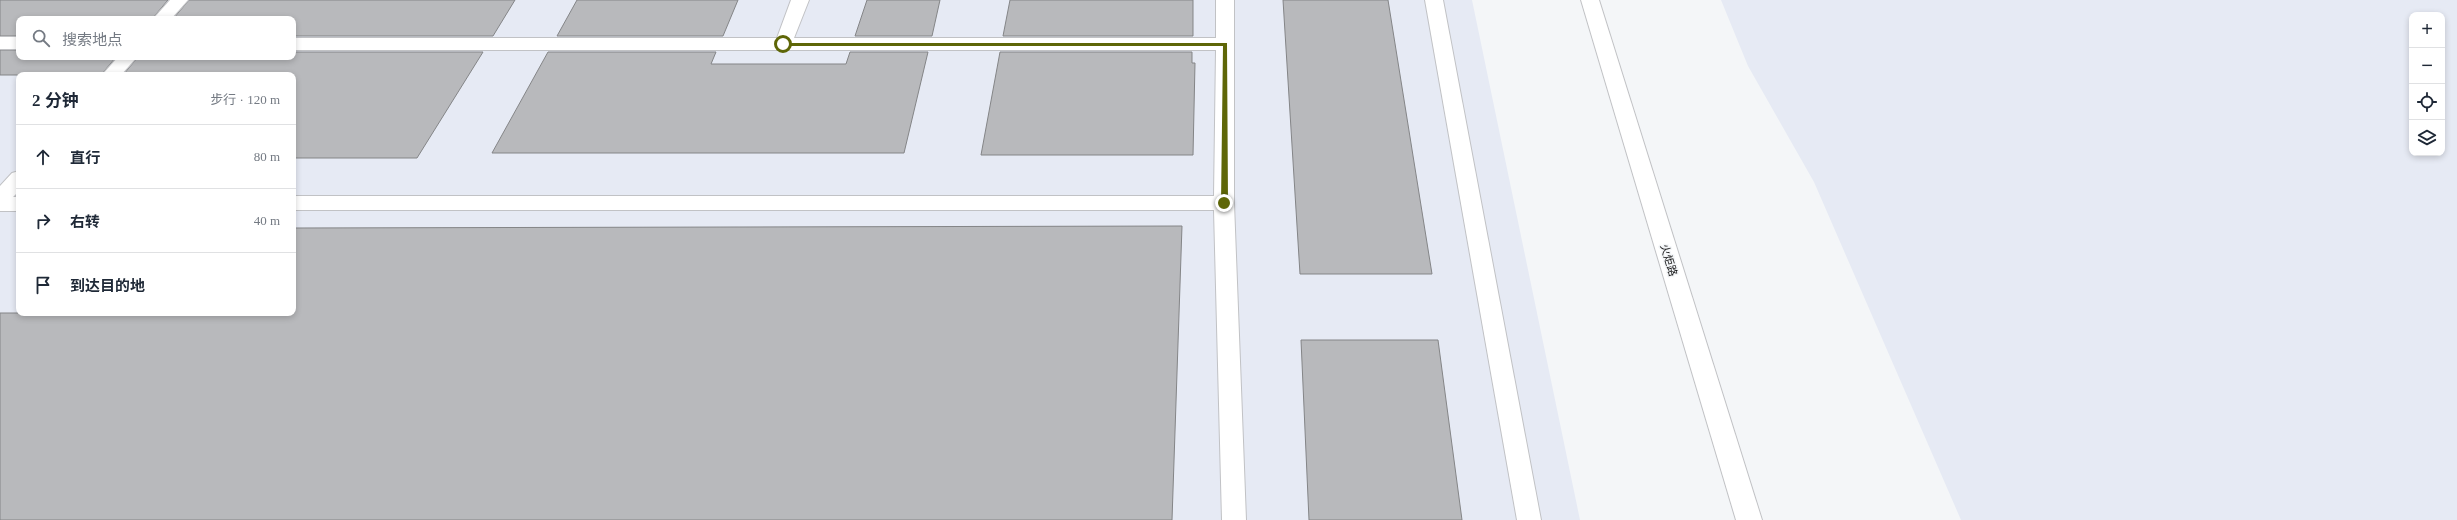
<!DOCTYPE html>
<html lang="zh">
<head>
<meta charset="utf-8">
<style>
  :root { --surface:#fff; --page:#f2f2f3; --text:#1f2937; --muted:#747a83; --line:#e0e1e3 }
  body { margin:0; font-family:"Times New Roman","Noto Sans SC",serif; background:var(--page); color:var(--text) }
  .controls { position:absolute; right:12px; top:12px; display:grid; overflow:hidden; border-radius:8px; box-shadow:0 2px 6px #0003 }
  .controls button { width:36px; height:36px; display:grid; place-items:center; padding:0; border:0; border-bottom:1px solid var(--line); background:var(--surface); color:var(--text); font:20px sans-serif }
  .stop { position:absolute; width:12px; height:12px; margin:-9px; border:3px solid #5e6607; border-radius:50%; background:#fff }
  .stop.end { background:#5e6607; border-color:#fff; box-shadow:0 1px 4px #0008 }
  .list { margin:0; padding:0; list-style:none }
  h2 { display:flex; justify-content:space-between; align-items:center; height:52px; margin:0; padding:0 16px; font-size:17px }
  h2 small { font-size:13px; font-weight:400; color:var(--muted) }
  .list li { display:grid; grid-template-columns:26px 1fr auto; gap:12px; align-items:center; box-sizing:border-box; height:64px; padding:0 16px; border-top:1px solid var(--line) }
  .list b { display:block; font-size:15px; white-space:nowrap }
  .list em { font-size:13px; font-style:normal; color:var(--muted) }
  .icon { flex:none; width:22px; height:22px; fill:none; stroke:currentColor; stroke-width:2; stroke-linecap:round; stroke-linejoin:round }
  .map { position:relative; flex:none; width:2457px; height:520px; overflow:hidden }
  .search { position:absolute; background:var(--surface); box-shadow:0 2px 6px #0003; left:16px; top:16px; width:280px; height:44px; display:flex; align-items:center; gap:10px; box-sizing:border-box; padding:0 14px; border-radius:8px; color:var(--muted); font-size:15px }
  .panel { position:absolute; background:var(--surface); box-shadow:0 2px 6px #0003; left:16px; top:72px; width:280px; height:244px; border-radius:8px }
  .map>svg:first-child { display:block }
  .built { fill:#e6eaf4; fill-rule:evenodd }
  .building { fill:#b8b9bc; stroke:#848587 }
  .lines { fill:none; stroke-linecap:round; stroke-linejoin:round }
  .service-casing { stroke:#c1c2c5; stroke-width:2 }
  .secondary-casing { stroke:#c1c2c5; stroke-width:2 }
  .service { fill:#fff; fill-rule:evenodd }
  .secondary { fill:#fff; fill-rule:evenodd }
  .route { fill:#5e6607 }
  .labels { text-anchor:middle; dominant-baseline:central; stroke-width:3; stroke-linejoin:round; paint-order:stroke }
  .street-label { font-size:11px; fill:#181819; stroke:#f4f6f8 }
</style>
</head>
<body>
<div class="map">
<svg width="2457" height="520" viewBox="0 0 2457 520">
  <rect width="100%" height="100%" fill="#f4f6f8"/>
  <g class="built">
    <path d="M 0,0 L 1472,0 L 1580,520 L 0,520 ZM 19,19 L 293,19 L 293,57 L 19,57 ZM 19,75 L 293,75 L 293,313 L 19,313 Z"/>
    <path d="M 1721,0 L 2457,0 L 2457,520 L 1961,520 L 1814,182 L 1748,66 ZM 2412,15 L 2442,15 L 2442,153 L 2412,153 Z"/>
  </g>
  <g class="building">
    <path d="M 0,0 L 168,0 L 152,19 L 19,19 L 19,36 L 0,36 Z"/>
    <path d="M 189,0 L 515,0 L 493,36 L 293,36 L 293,19 L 173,19 Z"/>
    <path d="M 577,0 L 738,0 L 723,36 L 557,36 Z"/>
    <path d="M 867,0 L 940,0 L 932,36 L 855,36 Z"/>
    <path d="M 1010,0 L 1193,0 L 1193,36 L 1003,36 Z"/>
    <path d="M 1283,0 L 1388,0 L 1432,274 L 1300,274 Z"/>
    <path d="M 0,50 L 19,50 L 19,57 L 116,57 L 101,75 L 0,75 Z"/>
    <path d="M 293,52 L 483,52 L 417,158 L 293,158 L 293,75 L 123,75 L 138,57 L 293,57 Z"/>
    <path d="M 548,52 L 716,52 L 711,64 L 846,64 L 850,52 L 928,52 L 904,153 L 492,153 Z"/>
    <path d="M 1000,52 L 1192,52 L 1192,63 L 1195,63 L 1193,155 L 981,155 Z"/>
    <path d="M 1182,226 L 1172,520 L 0,520 L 0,313 L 293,313 L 293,228 Z"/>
    <path d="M 1301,340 L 1438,340 L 1462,520 L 1309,520 Z"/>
  </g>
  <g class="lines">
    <g class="service-casing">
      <g id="service">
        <path d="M 170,0 L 188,0 L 171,19 L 153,19 Z"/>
        <path d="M 791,0 L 809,0 L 794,38 L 1216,38 L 1216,0 L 1234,0 L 1234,203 L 1246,520 L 1222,520 L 1214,210 L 293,210 L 293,196 L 1214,196 L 1216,50 L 293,50 L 293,38 L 777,38 Z"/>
        <path d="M 1425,0 L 1443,0 L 1541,520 L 1517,520 Z"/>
        <rect x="0" y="37" width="19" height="12"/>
        <path d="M 118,57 L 137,57 L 121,75 L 102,75 Z"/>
        <path d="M 19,171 L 19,191 L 13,197 L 19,197 L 19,211 L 0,211 L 0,186 L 12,173 Z"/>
      </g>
    </g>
    <g class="secondary-casing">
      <path id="secondary" d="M 1581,0 L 1599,0 L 1762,520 L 1736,520 Z"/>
    </g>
    <use href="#service" class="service"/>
    <use href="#secondary" class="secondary"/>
  </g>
  <path class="route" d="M 781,43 L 1227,43 L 1228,203 L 1224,205 L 1221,203 L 1223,46 L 783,46 Z"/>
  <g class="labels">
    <g class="street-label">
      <text transform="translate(1669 260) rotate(73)">火炬路</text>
    </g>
  </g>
</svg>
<div class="controls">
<button>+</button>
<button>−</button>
<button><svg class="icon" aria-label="locate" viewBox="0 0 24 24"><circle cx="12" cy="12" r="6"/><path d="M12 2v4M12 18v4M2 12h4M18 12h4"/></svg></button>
<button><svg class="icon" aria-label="layers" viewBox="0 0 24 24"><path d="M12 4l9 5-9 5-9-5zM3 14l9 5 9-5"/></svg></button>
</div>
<div class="stop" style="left:783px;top:44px"></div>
<div class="stop end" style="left:1224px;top:203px"></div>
<div class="search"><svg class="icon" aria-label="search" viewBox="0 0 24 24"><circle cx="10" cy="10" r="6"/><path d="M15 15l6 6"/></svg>搜索地点</div>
<section class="panel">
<h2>2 分钟<small>步行 · 120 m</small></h2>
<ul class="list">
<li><svg class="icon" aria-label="ahead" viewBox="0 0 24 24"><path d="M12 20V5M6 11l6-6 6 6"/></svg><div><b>直行</b></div><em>80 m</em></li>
<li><svg class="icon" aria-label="right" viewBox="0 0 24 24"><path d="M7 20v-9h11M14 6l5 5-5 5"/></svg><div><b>右转</b></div><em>40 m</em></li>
<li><svg class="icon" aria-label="arrive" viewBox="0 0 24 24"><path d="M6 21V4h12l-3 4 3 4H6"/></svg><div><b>到达目的地</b></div></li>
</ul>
</section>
</div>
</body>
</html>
